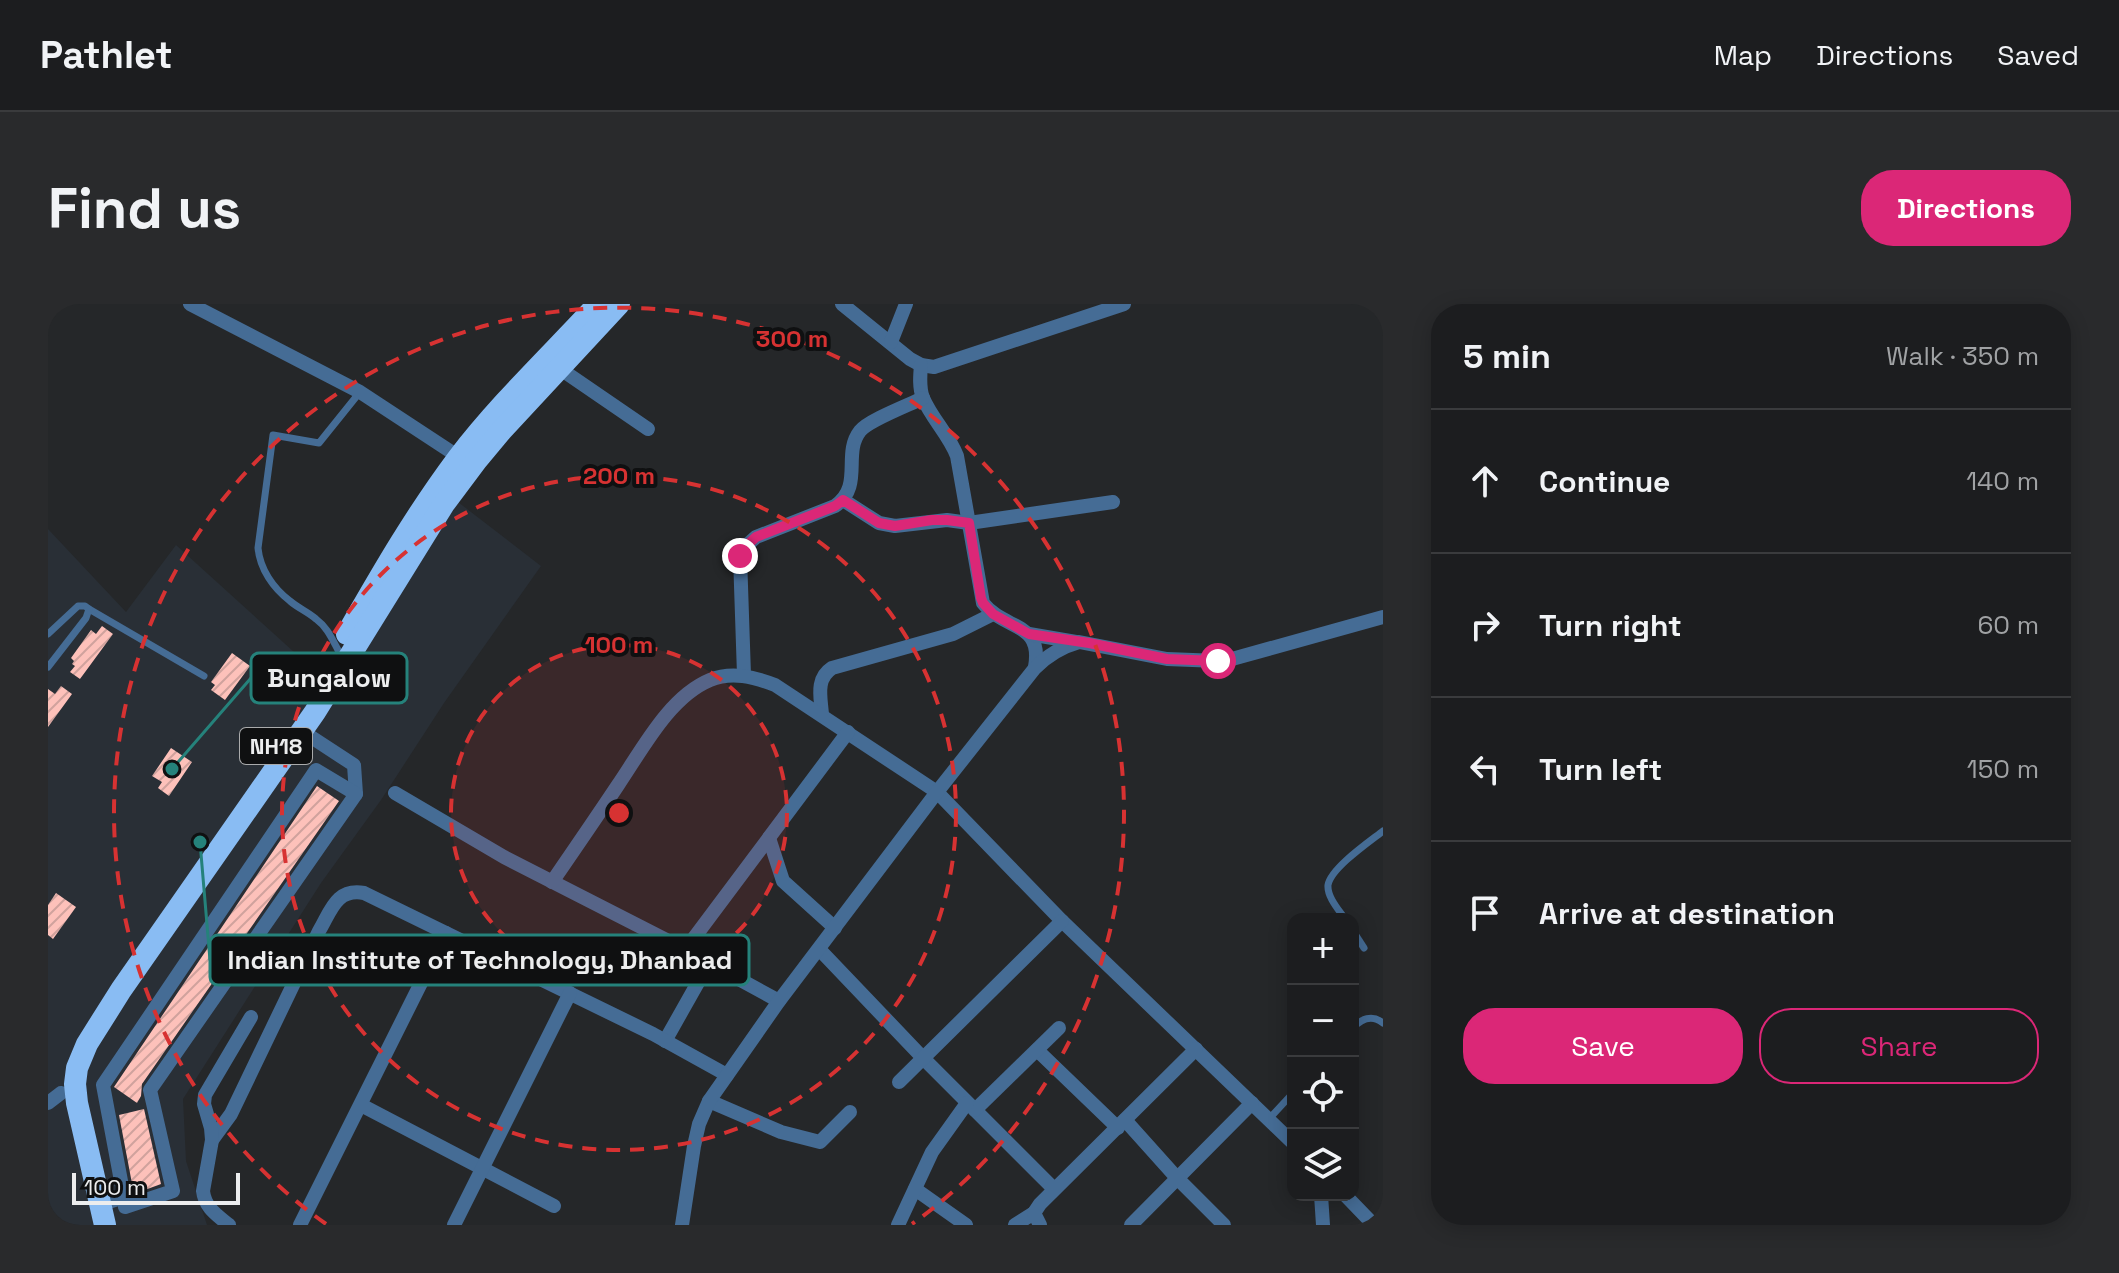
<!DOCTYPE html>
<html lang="en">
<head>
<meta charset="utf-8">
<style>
  :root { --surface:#1c1d1f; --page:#292a2c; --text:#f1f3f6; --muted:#a0a2a4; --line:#3a3b3d; --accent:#db2777 }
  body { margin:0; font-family:"Space Grotesk",sans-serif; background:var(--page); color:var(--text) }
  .controls { position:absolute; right:24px; bottom:24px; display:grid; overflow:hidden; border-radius:16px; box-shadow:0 4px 20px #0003 }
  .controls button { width:72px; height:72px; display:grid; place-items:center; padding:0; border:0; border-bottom:2px solid var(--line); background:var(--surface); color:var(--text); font:40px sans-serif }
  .scale { position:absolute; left:24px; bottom:20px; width:168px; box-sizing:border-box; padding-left:8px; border:4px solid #ecedee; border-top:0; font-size:22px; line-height:28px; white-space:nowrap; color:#ecedee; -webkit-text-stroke:6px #0f1011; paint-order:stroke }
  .stop { position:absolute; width:24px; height:24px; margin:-18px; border:6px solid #db2777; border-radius:50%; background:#fff }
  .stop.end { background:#db2777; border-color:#fff; box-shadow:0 2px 8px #0008 }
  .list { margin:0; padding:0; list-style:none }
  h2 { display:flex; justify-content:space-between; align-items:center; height:104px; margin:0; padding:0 32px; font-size:34px }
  h2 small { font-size:26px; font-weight:400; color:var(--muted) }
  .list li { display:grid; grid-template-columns:52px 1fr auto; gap:24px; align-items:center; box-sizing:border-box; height:144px; padding:0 32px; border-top:2px solid var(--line) }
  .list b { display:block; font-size:30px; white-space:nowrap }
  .list em { font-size:26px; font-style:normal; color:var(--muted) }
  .actions { display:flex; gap:16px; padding:24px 32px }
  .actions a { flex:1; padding:18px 0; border:2px solid var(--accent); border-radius:32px; text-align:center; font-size:28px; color:var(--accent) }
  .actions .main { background:var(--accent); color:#fff }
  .icon { flex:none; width:44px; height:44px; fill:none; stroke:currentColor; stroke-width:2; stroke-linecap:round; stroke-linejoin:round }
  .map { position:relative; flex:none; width:1335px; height:921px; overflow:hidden; border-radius:32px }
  header { display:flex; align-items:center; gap:48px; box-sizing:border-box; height:112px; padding:0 40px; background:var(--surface); border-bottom:2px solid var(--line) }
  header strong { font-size:38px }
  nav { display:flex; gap:44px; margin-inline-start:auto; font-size:28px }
  .intro { display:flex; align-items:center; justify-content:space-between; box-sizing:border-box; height:192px; padding:0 48px }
  h1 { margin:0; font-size:56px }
  .button { padding:20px 36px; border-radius:32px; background:var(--accent); color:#fff; font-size:28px; font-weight:700 }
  main { display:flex; gap:48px; padding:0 48px }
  aside { flex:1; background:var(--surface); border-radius:32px; box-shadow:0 4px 20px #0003 }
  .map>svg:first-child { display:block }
  .built { fill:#292f36 }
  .building { fill:url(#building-hatch) }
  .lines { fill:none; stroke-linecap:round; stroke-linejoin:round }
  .service { stroke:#456c95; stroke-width:7 }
  .minor { stroke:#456c95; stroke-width:14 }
  .trunk { stroke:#89bcf3; stroke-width:22 }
  .route { stroke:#db2777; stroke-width:10 }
  .ring { fill:none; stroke:#d73232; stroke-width:4; stroke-dasharray:14 10 }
  .labels { text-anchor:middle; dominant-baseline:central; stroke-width:8; stroke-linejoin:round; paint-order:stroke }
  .shield { fill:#0f1011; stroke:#aaabac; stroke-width:2 }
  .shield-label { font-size:22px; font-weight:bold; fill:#ecedee }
  .centre { fill:#d73232; stroke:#0f1011; stroke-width:4 }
  .ring-label { font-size:24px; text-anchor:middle; font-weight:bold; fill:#d73232; stroke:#0f1011; stroke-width:8; stroke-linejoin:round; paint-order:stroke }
  .leader { fill:none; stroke:#25827b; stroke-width:3 }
  .callout-dot { fill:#25827b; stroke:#0f1011; stroke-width:3 }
  .callout { fill:#0f1011; stroke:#25827b; stroke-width:3 }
  .callout-label { font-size:26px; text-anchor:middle; font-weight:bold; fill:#ecedee }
</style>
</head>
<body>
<header>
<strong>Pathlet</strong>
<nav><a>Map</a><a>Directions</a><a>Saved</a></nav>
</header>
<div class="intro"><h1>Find us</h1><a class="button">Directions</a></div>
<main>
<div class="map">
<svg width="1335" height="921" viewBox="0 0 1335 921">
  <defs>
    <pattern id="building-hatch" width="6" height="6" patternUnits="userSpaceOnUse" patternTransform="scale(2)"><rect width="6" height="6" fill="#fdc1ba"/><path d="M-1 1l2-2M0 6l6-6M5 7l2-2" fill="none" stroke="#d0a29d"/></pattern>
  </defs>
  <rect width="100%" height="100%" fill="#252729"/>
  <path class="built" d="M 410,198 L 493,262 L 396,399 L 333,496 L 273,579 L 135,795 L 138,857 L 159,921 L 0,921 L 0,225 L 78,308 L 128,241 L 257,358 L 291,385 Z"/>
  <g class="building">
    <path d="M 54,322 L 65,330 L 32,375 L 22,368 L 27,362 L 24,360 L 26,357 L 23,354 L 43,326 L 48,330 Z"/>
    <path d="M 184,349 L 202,362 L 177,396 L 163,386 L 167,381 L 163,378 Z"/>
    <path d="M 13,382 L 24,390 L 0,423 L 0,385 L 7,390 Z"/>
    <path d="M 123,444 L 144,458 L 121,492 L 110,484 L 114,478 L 104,472 Z"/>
    <path d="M 269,482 L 291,497 L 94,780 L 93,792 L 89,799 L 66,783 Z"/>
    <path d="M 8,589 L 28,603 L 5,635 L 0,631 L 0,601 Z"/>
    <path d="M 96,805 L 113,880 L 86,890 L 71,811 Z"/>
  </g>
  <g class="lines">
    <g class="service">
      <path d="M 41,305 L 156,372"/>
      <path d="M 0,330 L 30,302 L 37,302 L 41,305 L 38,314 L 0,363"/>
      <path d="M 290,346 C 284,335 279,323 268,315 C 260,308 250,304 242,297 C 225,284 212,265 210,244 L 225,131 L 271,139 L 312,88"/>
      <path d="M 1297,615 C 1291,606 1279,593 1280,581 C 1283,564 1321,538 1335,527"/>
      <path d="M 1305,627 L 1316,644"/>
      <path d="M 1305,724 C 1313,715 1324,710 1335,719"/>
      <path d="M 1221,815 L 1245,789"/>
    </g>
    <g class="minor">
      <path d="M 142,0 L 312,88 L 411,153"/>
      <path d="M 794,0 L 862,55 L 873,61 L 886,63 L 1076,0"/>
      <path d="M 843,38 L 858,0"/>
      <path d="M 873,61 C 872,72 871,84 875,94 C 884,115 901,131 909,152 L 935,299 C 957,327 995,317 987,363"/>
      <path d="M 511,64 L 600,125"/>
      <path d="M 795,196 L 831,219 L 847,222 L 899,216 L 921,219 L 1065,198"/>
      <path d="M 981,330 L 1028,338"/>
      <path d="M 696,371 L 692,252 L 698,242 L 708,233 L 787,202 C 816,182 794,150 812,127 C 821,116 861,101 875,94"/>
      <path d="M 774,411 C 773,394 767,375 784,364 L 905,330 L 945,310"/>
      <path d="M 254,427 L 306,461 L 308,490"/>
      <path d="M 347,489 L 456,553 L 634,644 L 731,697"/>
      <path d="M 721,534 L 735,577 L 787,624"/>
      <path d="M 504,578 C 526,546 548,514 570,481 C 594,446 621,393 662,376 C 684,367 706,373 727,381 L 889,488 L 1014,617 L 1245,839"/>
      <path d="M 771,645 L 875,754 L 1006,885"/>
      <path d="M 637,646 L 800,428"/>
      <path d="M 617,737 L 661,659"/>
      <path d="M 989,746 L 1070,824"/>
      <path d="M 851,778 L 1014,617"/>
      <path d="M 661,797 L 733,828 L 772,838 L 802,808"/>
      <path d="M 0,799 L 13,789"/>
      <path d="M 313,801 L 506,902"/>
      <path d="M 927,806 L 1011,724"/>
      <path d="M 1077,816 L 1129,874 L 1176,921"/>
      <path d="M 164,836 L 183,810 L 271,627 C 283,607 288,584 316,589 L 605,730 L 679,771"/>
      <path d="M 867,885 L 918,921"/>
      <path d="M 1273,891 L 1275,921"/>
      <path d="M 1297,891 L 1326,921"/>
      <path d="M 51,901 L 76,893 L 55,781 L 268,466 L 308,490 L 102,786 L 125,887 L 77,903 L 76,893"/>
      <path d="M 181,921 C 169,911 157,904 155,887 L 164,836 L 163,824 L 156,800 L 157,791 L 203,713"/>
      <path d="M 252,921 L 398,629"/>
      <path d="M 406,921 L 522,689"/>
      <path d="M 634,921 L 646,842 L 651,820 L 661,797 L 731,697 L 889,488 L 987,364 C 1000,351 1013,343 1031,338 L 1119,355 L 1170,357 L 1184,355 L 1335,313"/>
      <path d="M 850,921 L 884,848 L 919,799"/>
      <path d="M 967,921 L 986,909"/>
      <path d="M 992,921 L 986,909 L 992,900 L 1148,745"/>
      <path d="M 1083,921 L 1204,799"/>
    </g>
    <g class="trunk">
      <path d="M 299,330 C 334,269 368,210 410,154 C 452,99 503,51 550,0"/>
      <path d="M 57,921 L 29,799 L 27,780 L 29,764 L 39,740 L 73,686 L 267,408 L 396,200 L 429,156 L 454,126 L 571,0"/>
    </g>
  </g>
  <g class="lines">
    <path class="route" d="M 692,252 L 698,242 L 708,233 L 787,202 L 795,196 L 831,219 L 847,222 L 884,216 L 899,216 L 921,219 L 933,294 L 935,299 L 945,310 L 981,330 L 1041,339 L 1119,355 L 1170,357"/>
  </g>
  <circle cx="571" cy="509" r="168" fill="#d73232" fill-opacity=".12"/>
  <g class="ring">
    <circle cx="571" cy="509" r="168"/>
    <circle cx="571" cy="509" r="337"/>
    <path d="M278 920A505 505 0 1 1 864 920"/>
  </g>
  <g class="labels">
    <rect class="shield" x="192" y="424" width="72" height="36" rx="6"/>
    <g class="shield-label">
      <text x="228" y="442">NH18</text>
    </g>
  </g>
  <circle cx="571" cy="509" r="12" class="centre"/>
  <g class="ring-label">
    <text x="744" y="43">300 m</text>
    <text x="571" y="180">200 m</text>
    <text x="571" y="349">100 m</text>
  </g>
  <path class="leader" d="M124 465L203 374M152 538L162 656"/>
  <g class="callout-dot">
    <circle cx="124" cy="465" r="8"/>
    <circle cx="152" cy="538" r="8"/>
  </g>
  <g class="callout">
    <rect x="203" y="349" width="156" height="50" rx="8"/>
    <rect x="162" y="631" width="539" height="50" rx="8"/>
  </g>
  <g class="callout-label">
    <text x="281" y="383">Bungalow</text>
    <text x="432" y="665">Indian Institute of Technology, Dhanbad</text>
  </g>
</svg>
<div class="controls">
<button>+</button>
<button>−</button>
<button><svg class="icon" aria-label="locate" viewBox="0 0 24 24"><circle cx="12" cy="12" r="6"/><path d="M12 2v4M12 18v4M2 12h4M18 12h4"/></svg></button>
<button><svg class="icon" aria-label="layers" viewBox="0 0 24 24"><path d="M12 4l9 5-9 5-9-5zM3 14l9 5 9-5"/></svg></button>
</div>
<div class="scale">100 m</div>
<div class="stop" style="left:1170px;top:357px"></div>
<div class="stop end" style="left:692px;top:252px"></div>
</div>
<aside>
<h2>5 min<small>Walk · 350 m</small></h2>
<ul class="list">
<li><svg class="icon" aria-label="ahead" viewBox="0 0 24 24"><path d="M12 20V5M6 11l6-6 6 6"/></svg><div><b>Continue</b></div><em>140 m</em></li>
<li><svg class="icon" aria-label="right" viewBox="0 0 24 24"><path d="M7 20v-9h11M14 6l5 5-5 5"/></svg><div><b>Turn right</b></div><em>60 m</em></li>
<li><svg class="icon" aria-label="left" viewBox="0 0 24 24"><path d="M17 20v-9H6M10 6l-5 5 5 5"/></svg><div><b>Turn left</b></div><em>150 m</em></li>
<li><svg class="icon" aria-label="arrive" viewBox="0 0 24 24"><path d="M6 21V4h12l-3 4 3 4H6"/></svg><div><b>Arrive at destination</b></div></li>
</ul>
<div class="actions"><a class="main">Save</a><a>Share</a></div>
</aside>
</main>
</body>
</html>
